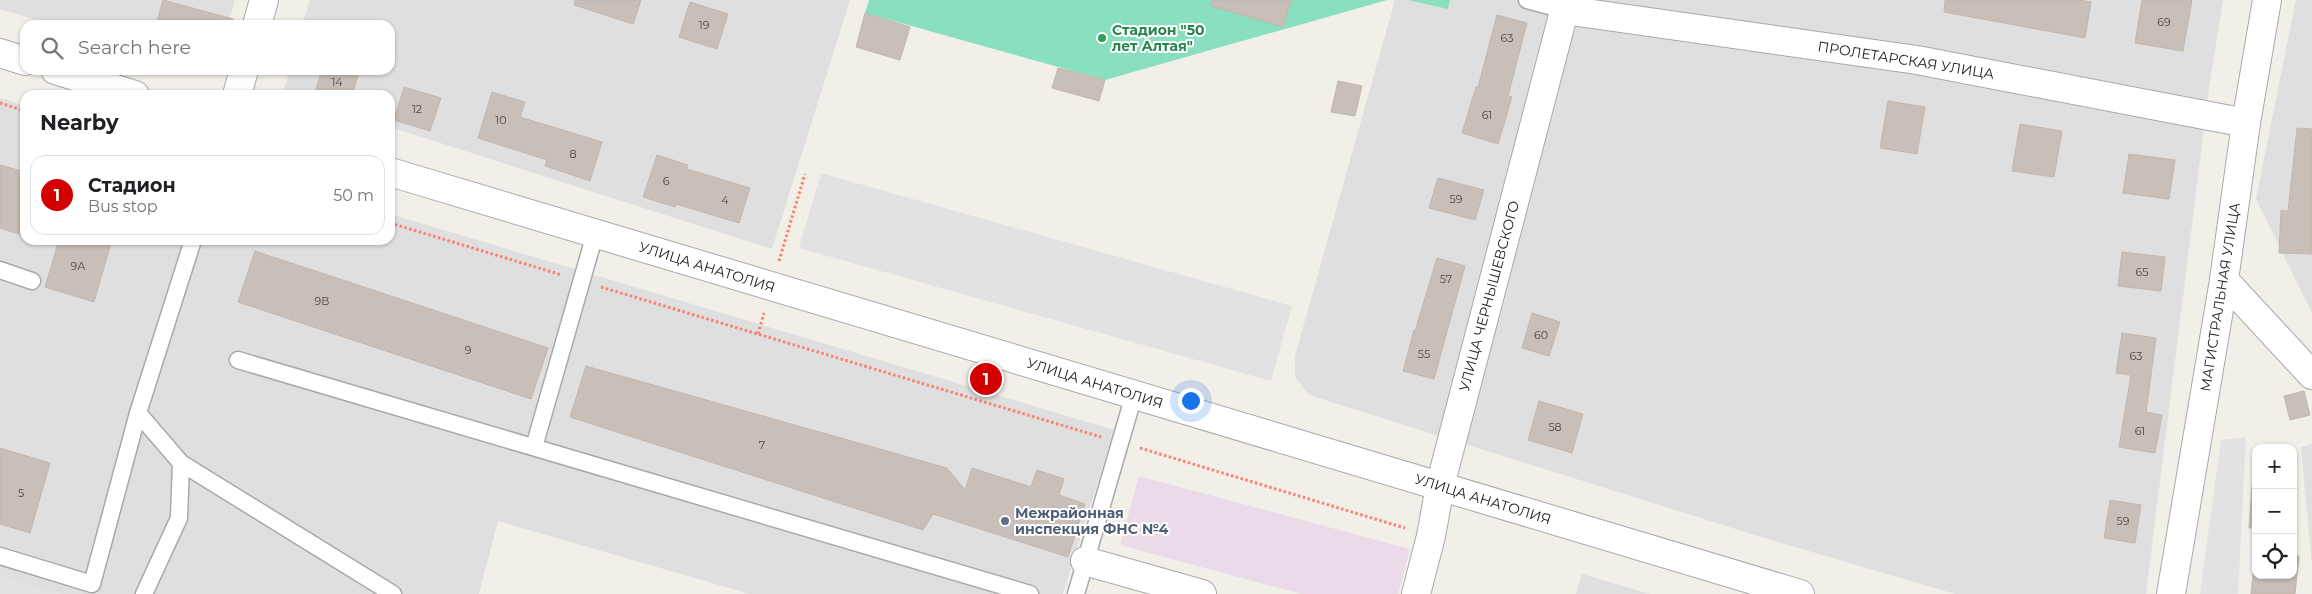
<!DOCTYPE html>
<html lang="en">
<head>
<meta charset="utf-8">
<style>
  :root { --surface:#fff; --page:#f2f2f2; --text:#202124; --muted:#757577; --line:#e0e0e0; --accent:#d40000 }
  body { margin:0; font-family:Montserrat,sans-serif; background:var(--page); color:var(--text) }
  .controls { position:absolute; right:15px; bottom:15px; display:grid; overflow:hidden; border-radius:10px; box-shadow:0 1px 4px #0004 }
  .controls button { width:45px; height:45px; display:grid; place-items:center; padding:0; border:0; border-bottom:1px solid var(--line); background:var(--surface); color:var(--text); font:25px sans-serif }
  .you { position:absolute; left:1190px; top:400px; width:18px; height:18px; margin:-12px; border:4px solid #fff; border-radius:50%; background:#1a73e8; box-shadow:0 0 0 8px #1a73e833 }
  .badge { display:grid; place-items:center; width:32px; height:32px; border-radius:50%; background:var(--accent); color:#fff; font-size:16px; font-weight:700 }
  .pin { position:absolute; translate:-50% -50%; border:2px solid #fff; box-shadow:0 1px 5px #0006 }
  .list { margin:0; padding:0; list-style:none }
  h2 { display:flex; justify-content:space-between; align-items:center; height:65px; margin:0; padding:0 20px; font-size:21px }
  h2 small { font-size:16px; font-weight:400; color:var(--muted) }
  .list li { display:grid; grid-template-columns:32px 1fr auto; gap:15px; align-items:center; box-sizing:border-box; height:80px; margin:0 10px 10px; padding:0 10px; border:1px solid var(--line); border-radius:15px }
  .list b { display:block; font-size:19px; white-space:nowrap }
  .list p { margin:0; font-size:16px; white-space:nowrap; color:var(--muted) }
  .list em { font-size:16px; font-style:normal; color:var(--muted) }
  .icon { flex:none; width:28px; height:28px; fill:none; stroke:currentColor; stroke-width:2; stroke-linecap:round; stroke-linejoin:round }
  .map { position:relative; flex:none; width:2312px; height:594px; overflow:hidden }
  .search { position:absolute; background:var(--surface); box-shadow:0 1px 4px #0004; left:20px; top:20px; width:375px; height:55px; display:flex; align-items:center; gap:12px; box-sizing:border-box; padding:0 18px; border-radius:15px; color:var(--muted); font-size:19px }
  .panel { position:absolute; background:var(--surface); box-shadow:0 1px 4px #0004; left:20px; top:90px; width:375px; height:155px; border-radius:15px }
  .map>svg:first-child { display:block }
  .residential { fill:#e0dfdf }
  .industrial { fill:#ebdbe8 }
  .pitch { fill:#88e0be }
  .parking { fill:#e2e2e2 }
  .building { fill:#c7bfb8; stroke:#c4b6ab }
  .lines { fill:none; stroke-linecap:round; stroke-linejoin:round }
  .service-casing { stroke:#a9a9a9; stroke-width:19 }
  .minor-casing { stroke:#a9a9a9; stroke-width:30 }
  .tertiary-casing { stroke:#a9a9a9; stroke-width:30 }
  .path { stroke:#fa8072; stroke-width:3; stroke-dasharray:2.5 2.5; stroke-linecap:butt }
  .service { stroke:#fff; stroke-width:16 }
  .minor { stroke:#fff; stroke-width:28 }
  .tertiary { stroke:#fff; stroke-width:28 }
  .leisure-dot { fill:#2e9e5b; stroke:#fff; stroke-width:2 }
  .service-dot { fill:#5c6f8a; stroke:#fff; stroke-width:2 }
  .labels { text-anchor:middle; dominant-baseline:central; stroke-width:4; stroke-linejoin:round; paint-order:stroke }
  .number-label { font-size:11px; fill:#4b4948 }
  .leisure-label { font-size:14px; font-weight:bold; fill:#27864d; stroke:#fff; text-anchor:start }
  .street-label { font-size:14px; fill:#222; stroke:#fff }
  .service-label { font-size:14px; font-weight:bold; fill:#4e5e75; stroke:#fff; text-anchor:start }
</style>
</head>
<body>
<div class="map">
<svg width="2312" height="594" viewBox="0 0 2312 594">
  <rect width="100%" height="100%" fill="#f2efe9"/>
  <g class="residential">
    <path d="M 0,0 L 235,0 L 228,25 L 53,25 L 0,9 Z"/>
    <path d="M 310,0 L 850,0 L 772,249 L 390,127 L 390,95 L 291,95 L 283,92 L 290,70 L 390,70 L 390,25 L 302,25 Z"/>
    <path d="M 1395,0 L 1408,0 L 1448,8 L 1450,0 L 2223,0 L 2209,88 L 2146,594 L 1955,594 L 1758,536 L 1309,395 L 1295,377 L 1295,356 Z"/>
    <path d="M 2296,0 L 2312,0 L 2312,313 L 2256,199 Z"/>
    <path d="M 0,98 L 25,106 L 25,240 L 390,240 L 390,214 L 1114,430 L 1063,594 L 750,594 L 498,521 L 479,594 L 0,594 Z"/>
    <path d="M 2312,444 L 2312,566 L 2301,447 Z"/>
    <path d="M 1582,574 L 1650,594 L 1576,594 Z"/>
  </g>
  <path class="industrial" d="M 1139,476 L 1410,549 L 1398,594 L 1301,594 L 1120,545 Z"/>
  <g class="pitch">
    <path d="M 869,0 L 1387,0 L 1105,80 L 865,13 Z"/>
    <path d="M 1408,0 L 1450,0 L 1448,9 Z"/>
  </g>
  <g class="parking">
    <path d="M 821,173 L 1292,306 L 1271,381 L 799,248 Z"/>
    <path d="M 2246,437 L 2238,594 L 2200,594 L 2221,440 Z"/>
    <path d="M 0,576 L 64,594 L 0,594 Z"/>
  </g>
  <g class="building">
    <path d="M 163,0 L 233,19 L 232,25 L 156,25 Z"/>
    <path d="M 575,0 L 641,0 L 633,24 L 574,5 Z"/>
    <path d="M 1212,0 L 1291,0 L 1283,27 L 1211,6 Z"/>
    <path d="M 1945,0 L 2079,0 L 2091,2 L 2085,38 L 1944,12 Z"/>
    <path d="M 2142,0 L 2192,0 L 2183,51 L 2135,43 Z"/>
    <path d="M 690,2 L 728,14 L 717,49 L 679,37 Z"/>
    <path d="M 865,13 L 910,27 L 900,60 L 856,47 Z"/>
    <path d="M 1497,15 L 1527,23 L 1508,96 L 1512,97 L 1498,144 L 1462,133 L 1476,87 L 1478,87 Z"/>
    <path d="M 1058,68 L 1105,80 L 1099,101 L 1052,88 Z"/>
    <path d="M 322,70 L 360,70 L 352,95 L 314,95 Z"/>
    <path d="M 1338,81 L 1362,86 L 1355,116 L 1331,112 Z"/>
    <path d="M 404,87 L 441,98 L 430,131 L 394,120 Z"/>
    <path d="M 492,92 L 525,102 L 520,117 L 602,142 L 590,181 L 545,166 L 547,160 L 478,138 Z"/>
    <path d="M 1888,101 L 1925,107 L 1917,154 L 1880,148 Z"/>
    <path d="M 2020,124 L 2062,131 L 2054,177 L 2012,171 Z"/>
    <path d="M 2297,128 L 2312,129 L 2312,254 L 2279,253 L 2281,210 L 2288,211 Z"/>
    <path d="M 2129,154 L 2175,160 L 2169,199 L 2123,193 Z"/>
    <path d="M 657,155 L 688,165 L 687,169 L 750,188 L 739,223 L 676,204 L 675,207 L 643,197 Z"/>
    <path d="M 0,165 L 25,172 L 25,236 L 0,228 Z"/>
    <path d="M 1438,178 L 1484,190 L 1475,220 L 1429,208 Z"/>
    <path d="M 59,240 L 112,240 L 94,302 L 45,287 Z"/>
    <path d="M 255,251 L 548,348 L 531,399 L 238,302 Z"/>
    <path d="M 2122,252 L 2165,257 L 2161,291 L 2118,286 Z"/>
    <path d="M 1437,258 L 1465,266 L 1434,379 L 1403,371 L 1414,330 L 1415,331 Z"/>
    <path d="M 1532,313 L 1560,322 L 1549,356 L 1522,348 Z"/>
    <path d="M 2122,333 L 2156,338 L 2146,412 L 2162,415 L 2155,453 L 2119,447 L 2131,375 L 2116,373 Z"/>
    <path d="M 586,366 L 947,468 L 965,490 L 972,468 L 1031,487 L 1037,470 L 1064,479 L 1059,495 L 1085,504 L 1068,557 L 933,514 L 923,530 L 570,417 Z"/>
    <path d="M 2304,391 L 2310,415 L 2290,420 L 2284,396 Z"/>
    <path d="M 1539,401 L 1583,414 L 1572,453 L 1528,440 Z"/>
    <path d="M 0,448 L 50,463 L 30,533 L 0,524 Z"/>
    <path d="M 2253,472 L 2256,472 L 2256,528 L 2249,528 Z"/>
    <path d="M 2293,475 L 2296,475 L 2293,516 Z"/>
    <path d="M 2110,500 L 2141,505 L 2135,543 L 2104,538 Z"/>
    <path d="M 2256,543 L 2256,575 L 2293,575 L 2293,556 L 2299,556 L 2295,594 L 2251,594 Z"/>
  </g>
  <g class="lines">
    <g class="service-casing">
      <g id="service">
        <path d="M 1527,0 L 1564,10"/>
        <path d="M 0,270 L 32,281"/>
        <path d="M 238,360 L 1030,594"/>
        <path d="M 138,413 L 181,463 L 393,594"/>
        <path d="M 534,447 L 595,234"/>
        <path d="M 0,556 L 92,584 L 138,413 L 193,240"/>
        <path d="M 144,594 L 179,518 L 181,463"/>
        <path d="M 1076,594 L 1134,395"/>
      </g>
    </g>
    <g class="minor-casing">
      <g id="minor">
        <path d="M 1564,10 L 1917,60 L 2246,123"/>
        <path d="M 257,25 L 264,0"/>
        <path d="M 237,95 L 244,70"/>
        <path d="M 2224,280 L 2312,375"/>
        <path d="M 1085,561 L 1202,594"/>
        <path d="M 1416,594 L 1431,536 L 1440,486 L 1567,0"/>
      </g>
    </g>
    <g class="tertiary-casing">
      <g id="tertiary">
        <path d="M 0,53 L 25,61"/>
        <path d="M 55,70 L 135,95"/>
        <path d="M 390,172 L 1800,594"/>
        <path d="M 2171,594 L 2224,280 L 2246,123 L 2267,0"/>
      </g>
    </g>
    <g class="path">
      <path d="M 0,103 L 25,111"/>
      <path d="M 390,223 L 562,275"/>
      <path d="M 779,261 L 805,174"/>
      <path d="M 601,287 L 1101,437"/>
      <path d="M 758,334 L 764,313"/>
      <path d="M 1140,448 L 1405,528"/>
    </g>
    <use href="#service" class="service"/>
    <use href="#minor" class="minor"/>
    <use href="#tertiary" class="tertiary"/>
  </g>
  <circle class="leisure-dot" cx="1102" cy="38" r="5"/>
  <circle class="service-dot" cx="1005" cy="521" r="5"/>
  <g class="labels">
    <g class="number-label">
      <text x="2164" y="22">69</text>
      <text x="704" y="25">19</text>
      <text x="1507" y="38">63</text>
      <text x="337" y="82">14</text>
      <text x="417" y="109">12</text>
      <text x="1487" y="115">61</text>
      <text x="501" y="120">10</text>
      <text x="573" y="154">8</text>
      <text x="666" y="181">6</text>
      <text x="1456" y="199">59</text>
      <text x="725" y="200">4</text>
      <text x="78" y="266">9А</text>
      <text x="2142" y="272">65</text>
      <text x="1446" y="279">57</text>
      <text x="322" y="301">9В</text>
      <text x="1541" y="335">60</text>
      <text x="468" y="350">9</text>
      <text x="1424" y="354">55</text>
      <text x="2136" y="356">63</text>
      <text x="1555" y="427">58</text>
      <text x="2140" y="431">61</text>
      <text x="762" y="445">7</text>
      <text x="21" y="493">5</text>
      <text x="2123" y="521">59</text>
    </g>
    <g class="leisure-label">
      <text x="1112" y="30">Стадион "50<tspan x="1112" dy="16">лет Алтая"</tspan></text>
    </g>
    <g class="street-label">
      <text transform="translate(1906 60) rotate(9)">ПРОЛЕТАРСКАЯ УЛИЦА</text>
      <text transform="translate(707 267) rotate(17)">УЛИЦА АНАТОЛИЯ</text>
      <text transform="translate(1489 296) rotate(-75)">УЛИЦА ЧЕРНЫШЕВСКОГО</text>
      <text transform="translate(2220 297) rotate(-81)">МАГИСТРАЛЬНАЯ УЛИЦА</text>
      <text transform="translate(1095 383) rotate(17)">УЛИЦА АНАТОЛИЯ</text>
      <text transform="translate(1483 499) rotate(17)">УЛИЦА АНАТОЛИЯ</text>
    </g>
    <g class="service-label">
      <text x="1015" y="513">Межрайонная<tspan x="1015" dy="16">инспекция ФНС №4</tspan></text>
    </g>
  </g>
</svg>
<div class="controls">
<button>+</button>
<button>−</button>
<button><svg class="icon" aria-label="locate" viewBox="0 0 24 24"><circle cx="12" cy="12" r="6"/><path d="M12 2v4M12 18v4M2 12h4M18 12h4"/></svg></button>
</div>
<div class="you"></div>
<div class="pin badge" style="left:986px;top:379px">1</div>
<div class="search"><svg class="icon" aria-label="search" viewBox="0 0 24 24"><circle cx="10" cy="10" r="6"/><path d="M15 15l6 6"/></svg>Search here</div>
<section class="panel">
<h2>Nearby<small></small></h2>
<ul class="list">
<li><span class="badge">1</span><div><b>Стадион</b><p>Bus stop</p></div><em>50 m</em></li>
</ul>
</section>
</div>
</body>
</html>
